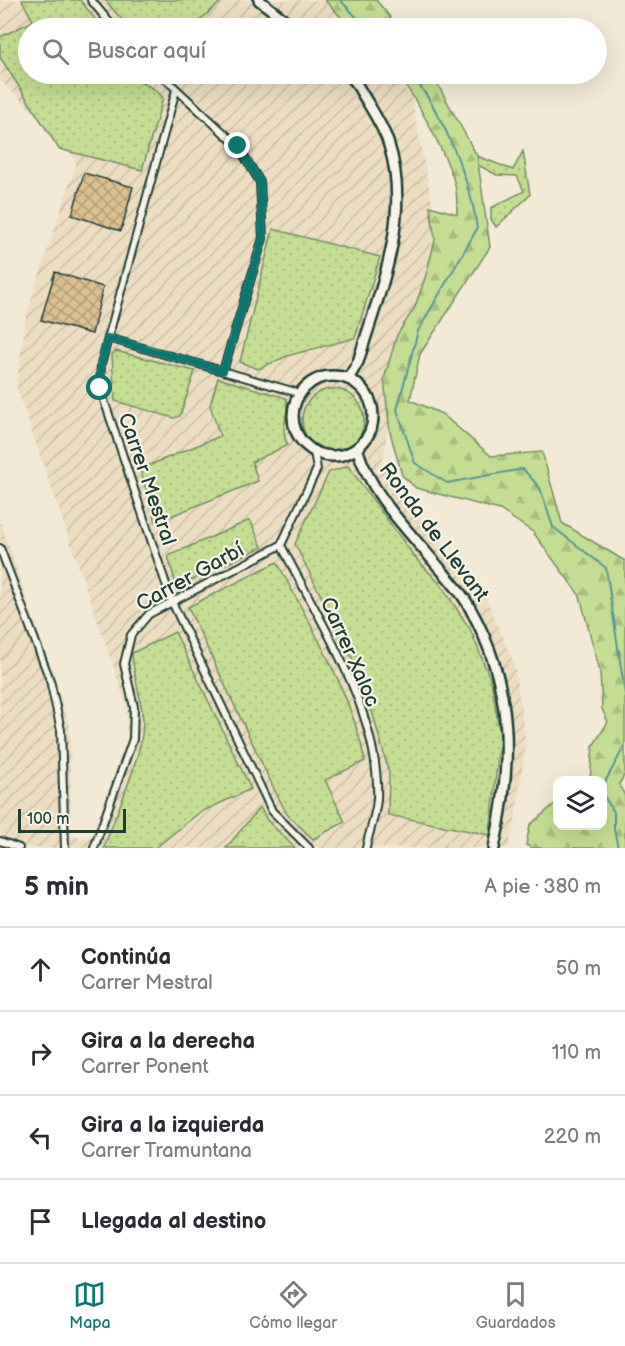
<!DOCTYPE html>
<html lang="es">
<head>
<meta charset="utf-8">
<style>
  :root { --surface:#fff; --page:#f2f2f3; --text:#2b2b33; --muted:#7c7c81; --line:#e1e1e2; --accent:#0f766e }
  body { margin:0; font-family:"Balsamiq Sans",sans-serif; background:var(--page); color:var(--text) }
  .controls { position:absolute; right:18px; bottom:18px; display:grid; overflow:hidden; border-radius:12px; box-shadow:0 6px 24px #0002 }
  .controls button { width:54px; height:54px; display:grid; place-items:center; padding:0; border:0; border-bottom:2px solid var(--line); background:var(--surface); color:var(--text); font:30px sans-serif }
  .scale { position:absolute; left:18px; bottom:15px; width:108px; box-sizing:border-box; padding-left:6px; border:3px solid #1f3d34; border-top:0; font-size:16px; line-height:21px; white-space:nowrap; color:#1f3d34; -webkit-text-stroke:4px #f7f3e8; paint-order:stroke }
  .stop { position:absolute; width:18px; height:18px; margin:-14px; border:4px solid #0f766e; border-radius:50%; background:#fff }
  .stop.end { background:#0f766e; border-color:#fff; box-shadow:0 2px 6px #0008 }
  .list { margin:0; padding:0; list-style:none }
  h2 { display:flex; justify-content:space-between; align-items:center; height:78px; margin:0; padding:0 24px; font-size:26px }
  h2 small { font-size:20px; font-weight:400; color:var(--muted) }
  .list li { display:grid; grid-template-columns:39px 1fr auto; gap:18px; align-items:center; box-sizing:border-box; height:84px; padding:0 24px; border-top:2px solid var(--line) }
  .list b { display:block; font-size:22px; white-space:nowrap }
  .list p { margin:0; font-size:20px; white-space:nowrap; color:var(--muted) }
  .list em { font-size:20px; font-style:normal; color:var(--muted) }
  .icon { flex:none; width:33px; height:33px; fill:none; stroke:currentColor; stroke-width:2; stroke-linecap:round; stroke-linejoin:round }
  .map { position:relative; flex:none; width:625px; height:848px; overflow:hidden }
  .search { position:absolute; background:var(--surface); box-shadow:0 6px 24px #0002; left:18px; right:18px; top:18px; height:66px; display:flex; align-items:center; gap:15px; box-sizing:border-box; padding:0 21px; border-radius:33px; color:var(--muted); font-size:22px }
  .sheet { height:414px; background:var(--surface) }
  nav { display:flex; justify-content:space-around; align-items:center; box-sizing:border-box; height:84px; border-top:2px solid var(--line); background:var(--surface); font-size:16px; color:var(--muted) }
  nav a { display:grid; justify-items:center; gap:3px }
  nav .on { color:var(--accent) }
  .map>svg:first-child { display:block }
  .industrial { fill:url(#industrial-furrows) }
  .grass { fill:url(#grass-dots); stroke:#728d64; stroke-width:1.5 }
  .forest { fill:url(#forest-firs); stroke:#728d64; stroke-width:1.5 }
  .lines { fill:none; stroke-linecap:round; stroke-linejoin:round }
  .stream { stroke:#599698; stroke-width:2 }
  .building { fill:url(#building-cross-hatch); stroke:#1f3d34; stroke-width:1.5 }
  .street-casing { stroke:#1f3d34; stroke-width:10 }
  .secondary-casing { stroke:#1f3d34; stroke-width:14 }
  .street { stroke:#f7f3e8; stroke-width:6 }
  .secondary { stroke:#f7f3e8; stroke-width:9 }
  .route { stroke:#0f766e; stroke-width:8 }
  .labels { text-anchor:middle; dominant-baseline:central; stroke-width:4.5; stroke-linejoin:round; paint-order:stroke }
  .street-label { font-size:21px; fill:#1f3d34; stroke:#f7f3e8 }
</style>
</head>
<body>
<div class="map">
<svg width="625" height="848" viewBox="0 0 625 848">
  <defs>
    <pattern id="industrial-furrows" width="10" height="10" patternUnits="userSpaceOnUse" patternTransform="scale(1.5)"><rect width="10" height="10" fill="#ecddc2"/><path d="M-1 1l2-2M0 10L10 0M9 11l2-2" fill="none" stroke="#cabfa7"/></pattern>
    <pattern id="grass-dots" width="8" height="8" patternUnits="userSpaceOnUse" patternTransform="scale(1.5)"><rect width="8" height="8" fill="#c5dd93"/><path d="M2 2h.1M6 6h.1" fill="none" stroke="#a9bf7f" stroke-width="1.8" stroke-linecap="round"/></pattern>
    <pattern id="forest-firs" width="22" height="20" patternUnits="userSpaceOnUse" patternTransform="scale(1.5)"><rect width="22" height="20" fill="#c5dd93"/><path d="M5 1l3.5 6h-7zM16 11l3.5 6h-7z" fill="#a9bf7f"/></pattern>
    <pattern id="building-cross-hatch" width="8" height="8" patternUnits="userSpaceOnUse" patternTransform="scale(1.5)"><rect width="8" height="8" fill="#ddc091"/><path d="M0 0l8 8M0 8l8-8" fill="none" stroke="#b39d77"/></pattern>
  </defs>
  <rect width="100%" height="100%" fill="#f2e9d7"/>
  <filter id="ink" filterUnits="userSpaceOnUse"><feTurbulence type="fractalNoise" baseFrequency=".0167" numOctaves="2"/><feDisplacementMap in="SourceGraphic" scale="12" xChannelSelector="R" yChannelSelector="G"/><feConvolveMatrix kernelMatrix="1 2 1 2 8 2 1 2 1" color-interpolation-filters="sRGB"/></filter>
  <g filter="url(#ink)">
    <path class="industrial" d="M 0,0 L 331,0 L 357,28 L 28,28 L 28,74 L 393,74 L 411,96 L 433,208 L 432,259 L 391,406 L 382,465 L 432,534 L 481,586 L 514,664 L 526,744 L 515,821 L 508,848 L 0,848 L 0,520 L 70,727 L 71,837 L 91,838 L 126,744 L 127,706 L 16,386 L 27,312 L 76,164 L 67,144 L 0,80 Z"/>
    <g class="grass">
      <path d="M 22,0 L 80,0 L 102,28 L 28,28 L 28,74 C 65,74 140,66 163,98 L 142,170 L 59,149 L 0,57 L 0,37 L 33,21 Z"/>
      <path d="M 105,0 L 223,0 L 191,28 L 129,28 Z"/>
      <path d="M 523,151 L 530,195 L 496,227 L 491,219 L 491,208 L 524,191 L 517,176 L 497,175 L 478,165 L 477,156 L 513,170 Z"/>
      <path d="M 273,229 L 380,257 L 355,338 L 287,356 L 258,369 L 240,362 Z"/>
      <path d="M 116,351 L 195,371 L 180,416 L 174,418 L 115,401 L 112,355 Z"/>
      <path d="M 218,378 L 286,398 C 291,414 278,428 288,445 L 252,462 L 258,481 L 156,522 L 140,469 L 220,436 L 210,405 Z"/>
      <circle cx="333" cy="420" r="31"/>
      <path d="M 348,466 L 414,556 L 441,585 L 470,629 L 491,681 L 500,735 L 490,835 L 388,815 L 389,773 L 373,714 L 353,660 L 295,544 L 329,472 Z"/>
      <path d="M 250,520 L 262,547 L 184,584 L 175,581 L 168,556 Z"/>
      <path d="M 277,562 C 310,626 351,690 365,761 L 325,780 L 345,822 L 313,839 L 287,814 L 275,791 L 188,607 Z"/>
      <path d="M 175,632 L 251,789 L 199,813 L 155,848 L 104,848 C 115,815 144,754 143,721 C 142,698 133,676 132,653 Z"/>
      <path d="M 260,807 L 267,820 L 295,848 L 226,848 Z"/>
    </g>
    <g class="forest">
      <path d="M 325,0 L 376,0 L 399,28 L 351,28 Z"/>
      <path d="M 396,74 L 432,74 L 477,156 L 490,247 L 420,354 L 410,400 L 442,414 L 491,456 L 542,452 L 562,523 L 625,561 L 625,774 L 619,784 L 625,796 L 625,848 L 532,848 L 526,845 L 530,825 L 557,802 L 558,826 L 602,826 L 602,780 L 590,780 L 593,746 L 608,722 L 602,709 L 600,672 L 580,596 L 533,532 L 500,510 L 416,488 L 402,475 L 390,432 L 384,379 L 397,335 L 415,307 L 426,275 L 435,240 L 430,206 L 457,214 C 457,206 457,198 456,190 C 453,167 413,90 396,74 Z"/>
    </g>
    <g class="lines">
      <g class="stream">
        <path d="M 340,0 L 367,28"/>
        <path d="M 410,74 C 440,106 472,184 477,229 L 418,331 L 397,410 L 415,463 L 447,483 L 523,469 L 540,488 L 553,527 L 606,568 L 625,694"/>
        <path d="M 618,848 L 614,829 L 614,812 L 603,795 L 605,782 L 625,745"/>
      </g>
    </g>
    <g class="building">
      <path d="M 84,173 L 133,187 L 121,231 L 72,215 Z"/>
      <path d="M 55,272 L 103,287 L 92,334 L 41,320 Z"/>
    </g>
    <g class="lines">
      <g class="street-casing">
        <g id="street">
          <path d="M 91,0 L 114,28"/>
          <path d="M 160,74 L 238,146 L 260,182 L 263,238 L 223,371"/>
          <path d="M 176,90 L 101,364 L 100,388 L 172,602 L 272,811 L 309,848"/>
          <path d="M 108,338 L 299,393"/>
          <path d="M 281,545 C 319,620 381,713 377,799 C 376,815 369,832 366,848"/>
          <path d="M 0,548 L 50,680 L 61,730 L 65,848"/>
          <path d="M 0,841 L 19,848"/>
          <path d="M 94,848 L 133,739 L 134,707 L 124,664 L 131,635 L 149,614 L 281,545 L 317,469 L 314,452"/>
        </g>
      </g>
      <g class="secondary-casing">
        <g id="secondary">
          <path d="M 259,0 L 295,28"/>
          <path d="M 346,74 L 355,81 C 365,100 381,121 388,142 C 413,216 379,292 358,362 L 348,379"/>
          <circle cx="333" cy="416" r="40"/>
          <path d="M 357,448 C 371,495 406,528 436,564 C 448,578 462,592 470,608 C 514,686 513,763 494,848"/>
        </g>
      </g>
      <use href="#street" class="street"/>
      <use href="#secondary" class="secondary"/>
    </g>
  </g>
  <g class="lines" filter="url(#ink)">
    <path class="route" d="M 100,388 L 101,364 L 108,338 L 223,371 L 263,238 L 260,182 L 238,146"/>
  </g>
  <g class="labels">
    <g class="street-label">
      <text transform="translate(147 479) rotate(71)">Carrer Mestral</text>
      <text transform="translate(434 532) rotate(53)">Ronda de Llevant</text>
      <text transform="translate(190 577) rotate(-29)">Carrer Garbí</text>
      <text transform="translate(350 652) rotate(66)">Carrer Xaloc</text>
    </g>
  </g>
</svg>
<div class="controls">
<button><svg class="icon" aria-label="layers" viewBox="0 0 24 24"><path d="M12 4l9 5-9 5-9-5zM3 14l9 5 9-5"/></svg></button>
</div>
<div class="scale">100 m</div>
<div class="stop" style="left:100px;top:388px"></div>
<div class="stop end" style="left:238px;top:146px"></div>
<div class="search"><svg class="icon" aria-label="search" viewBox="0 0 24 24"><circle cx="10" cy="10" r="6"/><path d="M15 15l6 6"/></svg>Buscar aquí</div>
</div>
<section class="sheet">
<h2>5 min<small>A pie · 380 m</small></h2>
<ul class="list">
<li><svg class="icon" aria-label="ahead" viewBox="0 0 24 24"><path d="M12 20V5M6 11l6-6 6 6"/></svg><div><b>Continúa</b><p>Carrer Mestral</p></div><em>50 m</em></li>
<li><svg class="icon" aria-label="right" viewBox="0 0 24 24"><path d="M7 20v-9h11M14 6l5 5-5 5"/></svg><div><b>Gira a la derecha</b><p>Carrer Ponent</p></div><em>110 m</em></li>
<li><svg class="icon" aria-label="left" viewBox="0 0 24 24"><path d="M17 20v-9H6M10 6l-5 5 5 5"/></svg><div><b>Gira a la izquierda</b><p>Carrer Tramuntana</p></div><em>220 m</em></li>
<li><svg class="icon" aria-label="arrive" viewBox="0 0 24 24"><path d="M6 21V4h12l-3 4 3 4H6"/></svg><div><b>Llegada al destino</b></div></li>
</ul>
</section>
<nav>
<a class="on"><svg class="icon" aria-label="map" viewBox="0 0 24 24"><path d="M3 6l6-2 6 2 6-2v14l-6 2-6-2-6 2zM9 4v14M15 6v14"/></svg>Mapa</a>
<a><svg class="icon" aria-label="directions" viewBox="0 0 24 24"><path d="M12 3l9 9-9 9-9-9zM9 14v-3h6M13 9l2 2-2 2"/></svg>Cómo llegar</a>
<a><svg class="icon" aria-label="saved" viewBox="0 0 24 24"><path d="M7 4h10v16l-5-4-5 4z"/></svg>Guardados</a>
</nav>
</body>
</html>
